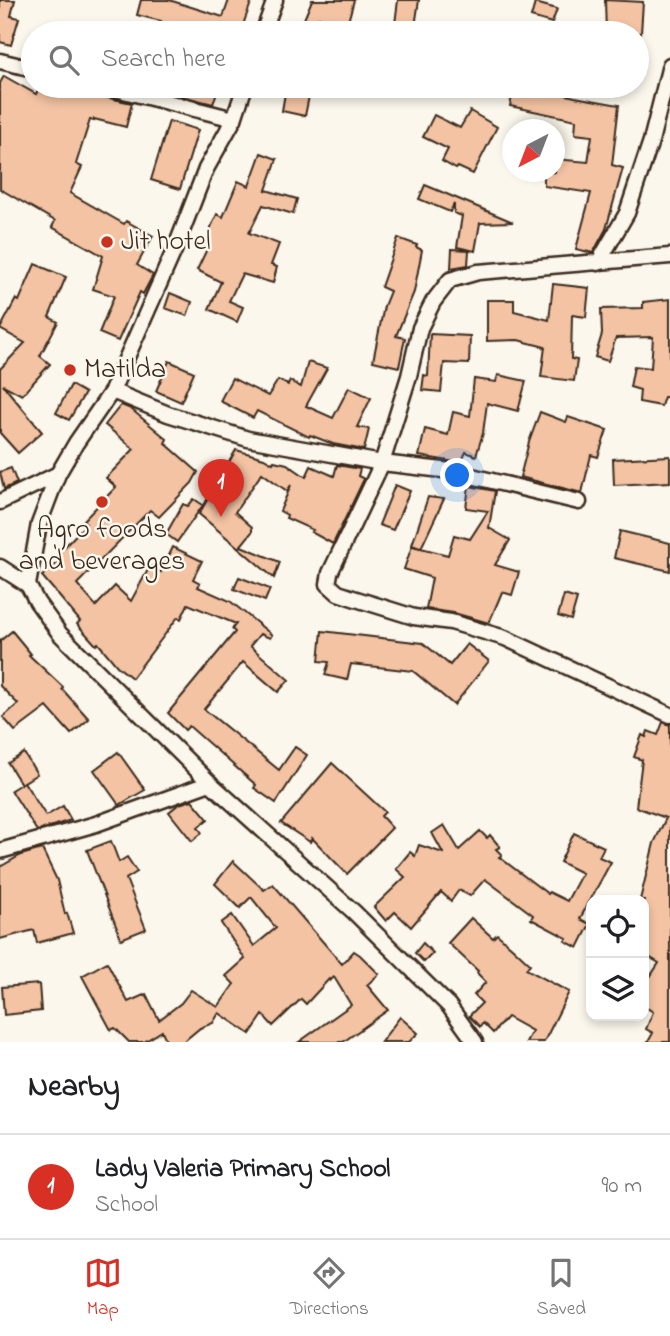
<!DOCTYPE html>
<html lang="en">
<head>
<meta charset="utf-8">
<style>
  :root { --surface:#fff; --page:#f2f2f2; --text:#202124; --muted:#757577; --line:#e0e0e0; --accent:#d93025 }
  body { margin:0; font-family:"Indie Flower",sans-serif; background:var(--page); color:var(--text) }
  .controls { position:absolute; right:21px; bottom:21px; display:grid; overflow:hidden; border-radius:14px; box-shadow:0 4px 10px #0003 }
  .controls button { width:63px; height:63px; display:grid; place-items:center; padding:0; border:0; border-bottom:2px solid var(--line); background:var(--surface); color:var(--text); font:35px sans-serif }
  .compass { position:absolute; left:502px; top:119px; width:63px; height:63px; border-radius:50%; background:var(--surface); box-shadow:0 4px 10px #0003; rotate:222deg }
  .you { position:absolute; left:458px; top:476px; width:24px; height:24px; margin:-18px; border:5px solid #fff; border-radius:50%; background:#1a73e8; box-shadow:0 0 0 10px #1a73e833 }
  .badge { display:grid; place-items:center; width:46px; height:46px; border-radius:50%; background:var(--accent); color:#fff; font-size:23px; font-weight:700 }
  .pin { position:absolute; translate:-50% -58px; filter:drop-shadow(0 2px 4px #0008) }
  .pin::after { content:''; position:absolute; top:37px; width:24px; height:21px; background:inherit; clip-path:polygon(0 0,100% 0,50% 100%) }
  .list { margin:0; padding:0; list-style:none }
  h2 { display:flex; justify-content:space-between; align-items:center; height:91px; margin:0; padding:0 28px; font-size:30px }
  h2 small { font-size:23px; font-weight:400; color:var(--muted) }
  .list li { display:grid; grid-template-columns:46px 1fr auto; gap:21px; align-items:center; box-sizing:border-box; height:105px; padding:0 28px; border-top:2px solid var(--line) }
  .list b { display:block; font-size:26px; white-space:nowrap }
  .list p { margin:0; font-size:23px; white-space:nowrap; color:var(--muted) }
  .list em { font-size:23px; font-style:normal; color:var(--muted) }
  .icon { flex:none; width:38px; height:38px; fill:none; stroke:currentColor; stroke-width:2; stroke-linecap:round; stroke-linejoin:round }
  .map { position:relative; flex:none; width:670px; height:1042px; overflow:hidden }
  .search { position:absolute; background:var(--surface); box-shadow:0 4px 10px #0003; left:21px; right:21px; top:21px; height:77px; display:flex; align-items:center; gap:18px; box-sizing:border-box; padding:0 24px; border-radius:38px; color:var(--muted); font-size:26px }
  .sheet { height:196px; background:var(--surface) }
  nav { display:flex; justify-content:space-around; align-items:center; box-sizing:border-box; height:98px; border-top:2px solid var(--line); background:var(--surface); font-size:19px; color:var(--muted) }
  nav a { display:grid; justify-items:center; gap:4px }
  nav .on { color:var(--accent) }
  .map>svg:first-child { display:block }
  .building { fill:#f3c3a3; stroke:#3b2a1e; stroke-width:2 }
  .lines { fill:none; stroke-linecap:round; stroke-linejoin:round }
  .street-casing { stroke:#3b2a1e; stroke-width:19 }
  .street { stroke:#fbf7ec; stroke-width:14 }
  .poi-dot { fill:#c8321e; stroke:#fbf7ec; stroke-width:2.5 }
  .labels { text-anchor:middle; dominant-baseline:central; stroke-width:5; stroke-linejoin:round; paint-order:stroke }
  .poi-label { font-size:28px; fill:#3b2a1e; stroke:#fbf7ec; text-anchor:start }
</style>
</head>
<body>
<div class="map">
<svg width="670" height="1042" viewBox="0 0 670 1042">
  <rect width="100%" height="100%" fill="#fbf7ec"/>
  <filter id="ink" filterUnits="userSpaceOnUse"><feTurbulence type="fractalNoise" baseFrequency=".0143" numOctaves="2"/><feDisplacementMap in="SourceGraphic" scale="14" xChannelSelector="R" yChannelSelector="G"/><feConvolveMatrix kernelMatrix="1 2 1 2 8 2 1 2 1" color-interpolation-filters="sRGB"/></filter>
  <g filter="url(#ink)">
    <g class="building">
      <path d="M 0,0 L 15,0 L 11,16 L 19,18 L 11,45 L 0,42 Z"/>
      <path d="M 141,0 L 169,0 L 223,17 L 229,0 L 252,0 L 240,33 L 187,33 L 160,25 L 161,21 L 137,15 Z"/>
      <path d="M 312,0 L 354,0 L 347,25 L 319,18 L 312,33 L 300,29 Z"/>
      <path d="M 398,0 L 419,0 L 414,33 L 394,32 Z"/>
      <path d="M 605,0 L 643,2 L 641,33 L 606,33 Z"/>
      <path d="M 535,3 L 557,9 L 552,23 L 531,17 Z"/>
      <path d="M 4,76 L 36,94 L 40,86 L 49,86 L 72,97 L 81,86 L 96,91 L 100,96 L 132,103 L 126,127 L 94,119 L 94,121 L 90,120 L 76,164 L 82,167 L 70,193 L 124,224 L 126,221 L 153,236 L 137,265 L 153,275 L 143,294 L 140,292 L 118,341 L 99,333 L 114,296 L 93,289 L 103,256 L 52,227 L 55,221 L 0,189 L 0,83 Z"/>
      <path d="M 152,86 L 219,86 L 213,104 L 151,88 Z"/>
      <path d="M 514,86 L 541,86 L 540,88 L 575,97 L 619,105 L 612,165 L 623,168 L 606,229 L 593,253 L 576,249 L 591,193 L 544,186 L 544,173 L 555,172 L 555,159 L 588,162 L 592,136 L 575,134 L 576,120 L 510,106 Z"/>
      <path d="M 286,87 L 310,91 L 305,116 L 282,111 Z"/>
      <path d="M 470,111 L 497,127 L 473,174 L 458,167 L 456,169 L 442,161 L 448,149 L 423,137 L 434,115 L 460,128 Z"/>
      <path d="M 169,121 L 198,130 L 180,189 L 151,180 Z"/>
      <path d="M 261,153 L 277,159 L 266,190 L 297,199 L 293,214 L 263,205 L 249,233 L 279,244 L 271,265 L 277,267 L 273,283 L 242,274 L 229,301 L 243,307 L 237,322 L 209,309 L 221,282 L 197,270 L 207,249 L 211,227 L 217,214 L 223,217 L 238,181 L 249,186 Z"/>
      <path d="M 425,185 L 437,190 L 513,222 L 480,223 L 475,251 L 457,247 L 462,216 L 454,213 L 454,204 L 450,212 L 419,199 Z"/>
      <path d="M 398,238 L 417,245 L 416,247 L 422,250 L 414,292 L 396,336 L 405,338 L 399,367 L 373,361 L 384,306 L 390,291 L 381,287 Z"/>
      <path d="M 452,249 L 469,250 L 468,265 L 451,268 Z"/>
      <path d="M 35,264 L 66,277 L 49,317 L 58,322 L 40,356 L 50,364 L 22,395 L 3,385 L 42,432 L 18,453 L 0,433 L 0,369 L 25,343 L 0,329 L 16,299 L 19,301 Z"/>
      <path d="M 553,284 L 589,288 L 586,317 L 572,315 L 571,359 L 577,360 L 574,381 L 541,377 L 545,347 L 518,340 L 487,341 L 487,300 L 514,300 L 514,311 L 549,320 Z"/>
      <path d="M 170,293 L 192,302 L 187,316 L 165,308 Z"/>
      <path d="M 670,299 L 670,397 L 664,397 L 661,406 L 639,402 L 640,390 L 630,387 L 634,366 L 651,368 L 653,337 L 616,338 L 608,361 L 595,357 L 602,334 L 601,309 L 643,308 L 643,302 Z"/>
      <path d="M 430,334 L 470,336 L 469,364 L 444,363 L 441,392 L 422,390 L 424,375 L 428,376 Z"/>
      <path d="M 169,361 L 194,372 L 181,402 L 156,391 Z"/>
      <path d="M 308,362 L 327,368 L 306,406 L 333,418 L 349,387 L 371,398 L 357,427 L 369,429 L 364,450 L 333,444 L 310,435 L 309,437 L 257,411 L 253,418 L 220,401 L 232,378 L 268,396 L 278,380 L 288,385 L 290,381 L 301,387 Z"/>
      <path d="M 498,375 L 526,381 L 518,411 L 487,403 L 483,433 L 476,456 L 466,452 L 461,463 L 419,456 L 425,429 L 448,435 L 453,412 L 470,416 L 474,379 L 496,382 Z"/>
      <path d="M 71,385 L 85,393 L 69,420 L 56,413 Z"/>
      <path d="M 121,405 L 131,409 L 167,439 L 165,443 L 198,472 L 192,483 L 159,517 L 150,510 L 77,584 L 96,606 L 115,586 L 131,601 L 150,566 L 161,572 L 173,547 L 202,561 L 193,579 L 200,583 L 198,587 L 230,601 L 272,635 L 270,638 L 260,634 L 250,646 L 289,680 L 278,692 L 243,662 L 204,709 L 279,770 L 295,747 L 307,755 L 276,803 L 254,788 L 256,785 L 189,726 L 185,730 L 168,713 L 235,632 L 232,629 L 236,624 L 188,604 L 181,619 L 178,617 L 132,678 L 117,666 L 98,643 L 96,645 L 77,624 L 80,621 L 42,576 L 61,560 L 56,556 L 86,524 L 83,521 L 116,487 L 106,478 L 134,449 L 105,425 Z"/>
      <path d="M 540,412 L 566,422 L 568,417 L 607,430 L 598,457 L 591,455 L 582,493 L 520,477 L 529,442 Z"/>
      <path d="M 236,450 L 264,458 L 273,463 L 274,461 L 287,464 L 306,477 L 311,466 L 334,476 L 337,465 L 360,469 L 358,476 L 364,479 L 333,544 L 311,532 L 313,530 L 286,518 L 287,515 L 280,511 L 291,485 L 287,491 L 262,473 L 235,512 L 252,527 L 252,532 L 239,548 L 199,514 Z"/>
      <path d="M 670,456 L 670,482 L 614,485 L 613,459 Z"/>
      <path d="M 11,468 L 17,483 L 4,489 L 0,472 Z"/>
      <path d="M 395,485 L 410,491 L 393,530 L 379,525 Z"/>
      <path d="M 469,486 L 495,491 L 489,528 L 510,540 L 495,565 L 519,572 L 512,595 L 502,592 L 489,623 L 454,613 L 426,609 L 432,578 L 404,569 L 412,546 L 420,548 L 412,545 L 428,497 L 444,499 L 421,548 L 448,555 L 454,535 L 470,539 L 488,511 L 466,508 Z"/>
      <path d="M 194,499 L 203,505 L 177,542 L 166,534 L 183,504 L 188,506 Z"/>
      <path d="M 620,531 L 670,543 L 670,571 L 614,558 Z"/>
      <path d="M 241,546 L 280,562 L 274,578 L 239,548 Z"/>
      <path d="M 239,577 L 270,589 L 265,601 L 234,589 Z"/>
      <path d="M 564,595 L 577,599 L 571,620 L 558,616 Z"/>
      <path d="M 12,631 L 31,654 L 29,655 L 63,687 L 62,689 L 89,719 L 71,734 L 47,707 L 15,731 L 3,717 L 18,704 L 0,686 L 0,641 Z"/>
      <path d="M 322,631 L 423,643 L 450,665 L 467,644 L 489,661 L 454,705 L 413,671 L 351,664 L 347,680 L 325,675 L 329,662 L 319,661 Z"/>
      <path d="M 663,722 L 670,725 L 670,1042 L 648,1042 L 653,1033 L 646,1029 L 653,1012 L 644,1006 L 644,986 L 659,963 L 644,954 L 644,900 L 640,900 L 654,843 L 666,818 L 636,807 L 642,760 L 634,757 L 642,735 L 646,737 L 648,731 L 658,735 Z"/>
      <path d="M 118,752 L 145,790 L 119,805 L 94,770 Z"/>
      <path d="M 24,753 L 37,774 L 21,784 L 8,763 Z"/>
      <path d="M 332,763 L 385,812 L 381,816 L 392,828 L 347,874 L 312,838 L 310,842 L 281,823 Z"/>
      <path d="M 24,782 L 46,816 L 63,806 L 71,820 L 37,831 L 11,790 Z"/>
      <path d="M 192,800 L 208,819 L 198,827 L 202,833 L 192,841 L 169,812 L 179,804 Z"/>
      <path d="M 444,825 L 459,850 L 480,831 L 487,838 L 490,835 L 500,847 L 496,849 L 502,855 L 499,857 L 548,894 L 549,892 L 567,901 L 582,873 L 560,862 L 574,833 L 604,847 L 599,857 L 611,862 L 582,915 L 580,919 L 590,924 L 578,948 L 565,941 L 567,938 L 531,919 L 533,915 L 485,879 L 470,896 L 459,890 L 451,901 L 441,892 L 411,927 L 395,912 L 386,921 L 374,907 L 405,877 L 396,869 L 410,852 L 415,856 L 419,845 L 443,853 L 432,833 Z"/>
      <path d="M 111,841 L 119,862 L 127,857 L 137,872 L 126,879 L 146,929 L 121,939 L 87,850 Z"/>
      <path d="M 42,849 L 57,880 L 65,914 L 67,913 L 73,933 L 37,943 L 34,930 L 0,939 L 0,867 L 21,855 Z"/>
      <path d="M 233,861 L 264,890 L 273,884 L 342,964 L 354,951 L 360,955 L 379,974 L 367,985 L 388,1010 L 343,1042 L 299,1042 L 351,1005 L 334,977 L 330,981 L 329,979 L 306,1004 L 301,999 L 273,1026 L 263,1015 L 250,1034 L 219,1013 L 213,1023 L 200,1028 L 183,1042 L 167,1042 L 162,1031 L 144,1042 L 129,1042 L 115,1028 L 111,1030 L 82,976 L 107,962 L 128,1002 L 146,994 L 159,1020 L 181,1003 L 191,990 L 218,1007 L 234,984 L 226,976 L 245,959 L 221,923 L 232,915 L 254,946 L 276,928 L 251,897 L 240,908 L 215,884 Z"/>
      <path d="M 471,918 L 493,938 L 497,934 L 514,949 L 530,964 L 526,969 L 569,992 L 544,1042 L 526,1042 L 532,1031 L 507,1017 L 493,1033 L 483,1023 L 480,1027 L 469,1016 L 482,1003 L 474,995 L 486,982 L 477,973 L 478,971 L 448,943 Z"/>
      <path d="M 423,943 L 433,953 L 424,962 L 415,953 Z"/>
      <path d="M 39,984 L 41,1011 L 4,1015 L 2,987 Z"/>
      <path d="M 400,1017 L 418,1033 L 409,1042 L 381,1042 Z"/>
    </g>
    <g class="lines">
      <g class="street-casing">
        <g id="street">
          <path d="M 263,33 L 275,0"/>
          <path d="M 0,61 L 33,69"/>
          <path d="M 104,86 L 234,119"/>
          <path d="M 245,86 L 234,119 L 206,169 L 177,244 L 112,391 L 76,443 L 58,474 L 39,524 L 28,585 L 37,602 L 60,634 L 210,783 L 354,912 L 449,1006 L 475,1042"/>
          <path d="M 670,256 L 478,272 L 450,280 L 433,302 L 420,328 L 409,376 L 382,463 L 330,573 L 328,584 L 338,593 L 353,598 L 414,617 L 451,622 L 505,638 L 670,715"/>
          <path d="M 598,263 L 627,213 L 651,141 L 670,65"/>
          <path d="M 112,391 L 168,414 L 248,439 L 382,463 L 451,471 L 579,502"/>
          <path d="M 0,502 L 58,474"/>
          <path d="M 0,567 L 28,585"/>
          <path d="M 0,851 L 96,824 L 210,783"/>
        </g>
      </g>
      <use href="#street" class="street"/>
    </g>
  </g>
  <g class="poi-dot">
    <circle cx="107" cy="242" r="7"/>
    <circle cx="70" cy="370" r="7"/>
    <circle cx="102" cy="502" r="7"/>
  </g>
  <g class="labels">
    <g class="poi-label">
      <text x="121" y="242">Jit hotel</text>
      <text x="84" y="370">Matilda</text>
      <text x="102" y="530" text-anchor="middle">Agro foods<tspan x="102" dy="32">and beverages</tspan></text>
    </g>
  </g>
</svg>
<div class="controls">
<button><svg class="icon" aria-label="locate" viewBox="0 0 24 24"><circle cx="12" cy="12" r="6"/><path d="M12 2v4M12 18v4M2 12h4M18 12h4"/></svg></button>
<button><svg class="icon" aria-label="layers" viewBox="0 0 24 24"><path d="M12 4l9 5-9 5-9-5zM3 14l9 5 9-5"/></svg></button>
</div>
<svg class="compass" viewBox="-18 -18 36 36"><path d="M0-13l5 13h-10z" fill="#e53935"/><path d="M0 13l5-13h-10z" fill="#757577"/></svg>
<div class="you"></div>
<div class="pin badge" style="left:221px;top:517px">1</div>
<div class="search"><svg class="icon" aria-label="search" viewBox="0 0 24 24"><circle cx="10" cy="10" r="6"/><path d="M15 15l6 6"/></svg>Search here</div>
</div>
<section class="sheet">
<h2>Nearby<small></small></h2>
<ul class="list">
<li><span class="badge">1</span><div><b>Lady Valeria Primary School</b><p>School</p></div><em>90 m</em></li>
</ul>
</section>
<nav>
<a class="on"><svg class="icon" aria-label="map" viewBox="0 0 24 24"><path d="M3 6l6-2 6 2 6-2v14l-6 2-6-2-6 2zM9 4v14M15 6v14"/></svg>Map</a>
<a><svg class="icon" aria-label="directions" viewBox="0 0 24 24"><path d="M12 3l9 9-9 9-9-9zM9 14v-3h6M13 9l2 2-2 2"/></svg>Directions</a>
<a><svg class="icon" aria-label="saved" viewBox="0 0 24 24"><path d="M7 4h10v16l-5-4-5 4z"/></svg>Saved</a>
</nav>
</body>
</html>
